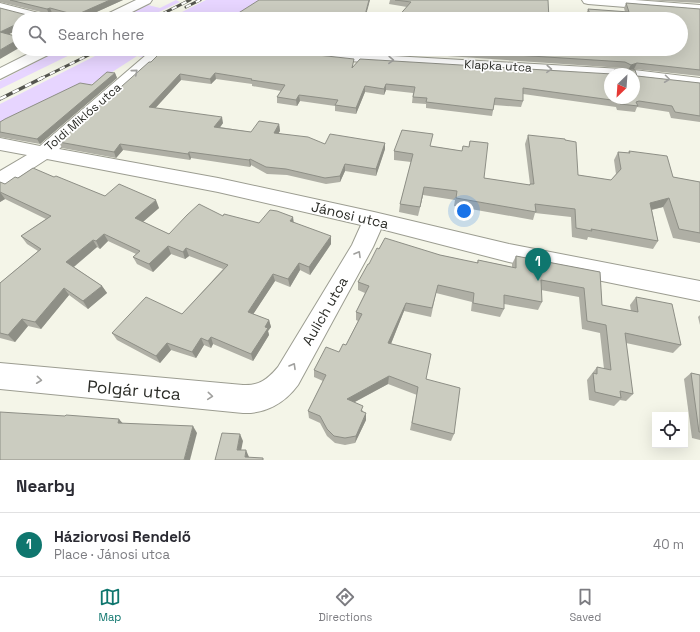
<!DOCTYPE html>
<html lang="en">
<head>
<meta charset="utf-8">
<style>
  :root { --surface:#fff; --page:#f7f7f7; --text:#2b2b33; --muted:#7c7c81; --line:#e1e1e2; --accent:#0f766e }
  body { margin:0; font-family:"Space Grotesk",sans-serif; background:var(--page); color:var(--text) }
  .controls { position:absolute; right:12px; bottom:12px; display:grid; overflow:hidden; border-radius:0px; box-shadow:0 4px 16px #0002 }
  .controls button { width:36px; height:36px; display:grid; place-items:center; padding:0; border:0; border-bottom:1px solid var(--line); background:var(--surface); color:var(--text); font:20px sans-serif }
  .compass { position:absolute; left:604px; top:68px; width:36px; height:36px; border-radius:50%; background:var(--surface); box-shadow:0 4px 16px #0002; rotate:205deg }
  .you { position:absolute; left:464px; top:211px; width:14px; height:14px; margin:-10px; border:3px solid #fff; border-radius:50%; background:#1a73e8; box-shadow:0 0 0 6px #1a73e833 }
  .badge { display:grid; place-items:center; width:26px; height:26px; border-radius:50%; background:var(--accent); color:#fff; font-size:13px; font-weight:700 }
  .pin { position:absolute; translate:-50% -33px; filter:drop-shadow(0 1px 2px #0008) }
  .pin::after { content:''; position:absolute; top:21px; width:14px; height:12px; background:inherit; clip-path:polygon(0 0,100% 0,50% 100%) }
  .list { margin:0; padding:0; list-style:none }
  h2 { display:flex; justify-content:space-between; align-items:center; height:52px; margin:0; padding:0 16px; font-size:17px }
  h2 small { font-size:13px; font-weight:400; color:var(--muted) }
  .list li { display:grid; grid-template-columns:26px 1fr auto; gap:12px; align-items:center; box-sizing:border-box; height:64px; padding:0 16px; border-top:1px solid var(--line) }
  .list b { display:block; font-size:15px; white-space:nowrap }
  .list p { margin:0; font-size:13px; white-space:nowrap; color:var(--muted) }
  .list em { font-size:13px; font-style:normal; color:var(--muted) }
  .icon { flex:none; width:22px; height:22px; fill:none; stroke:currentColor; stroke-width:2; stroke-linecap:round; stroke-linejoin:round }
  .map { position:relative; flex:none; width:700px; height:460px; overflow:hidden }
  .search { position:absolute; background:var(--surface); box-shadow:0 4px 16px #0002; left:12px; right:12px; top:12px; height:44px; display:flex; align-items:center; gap:10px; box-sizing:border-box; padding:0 14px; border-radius:22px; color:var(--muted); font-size:15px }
  .sheet { height:116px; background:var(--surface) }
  nav { display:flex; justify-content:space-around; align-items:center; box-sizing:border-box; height:56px; border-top:1px solid var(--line); background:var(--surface); font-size:11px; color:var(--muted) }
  nav a { display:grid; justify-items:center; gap:2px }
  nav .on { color:var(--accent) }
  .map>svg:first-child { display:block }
  .green { fill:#e7d5ff }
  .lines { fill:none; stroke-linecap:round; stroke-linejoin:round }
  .street-casing { stroke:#9c9d91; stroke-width:2 }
  .street { fill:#fff; fill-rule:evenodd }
  .rail-far1-casing { stroke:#55564f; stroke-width:3 }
  .rail-casing { stroke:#55564f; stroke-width:3.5 }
  .rail-far1 { stroke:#fff; stroke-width:2; stroke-dasharray:5.5; stroke-linecap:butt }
  .rail { stroke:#fff; stroke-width:2.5; stroke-dasharray:7; stroke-linecap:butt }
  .wall { fill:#afafa5 }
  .shaded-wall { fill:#8e8f86 }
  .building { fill:#cbccc0; stroke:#8e8f86; fill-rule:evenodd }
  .oneway { stroke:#a0a09e }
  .labels { text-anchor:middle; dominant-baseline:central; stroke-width:3.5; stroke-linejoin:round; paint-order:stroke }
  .far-street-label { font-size:12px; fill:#2b2c27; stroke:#fff }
  .street-label { font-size:14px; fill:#2b2c27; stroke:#fff }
  .near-street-label { font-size:17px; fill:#2b2c27; stroke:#fff }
</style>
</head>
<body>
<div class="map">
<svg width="700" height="460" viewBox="0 0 700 460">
  <rect width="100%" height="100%" fill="#f4f5e8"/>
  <g class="green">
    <path d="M 176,0 L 180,2 L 144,19 L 119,19 L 148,5 L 160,8 Z"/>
    <path d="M 206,0 L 265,0 L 232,19 L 168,19 Z"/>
    <path d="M 61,49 L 82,49 L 0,89 L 0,81 Z"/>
    <path d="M 109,49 L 157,49 L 147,58 L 137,56 L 100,80 L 0,127 L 0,104 Z"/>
  </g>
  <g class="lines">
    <g class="street-casing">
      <g id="street">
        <path d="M 136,0 L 152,0 L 150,3 L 118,19 L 101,19 L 103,16 Z"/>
        <path d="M 582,0 L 635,0 L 700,5 L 700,13 L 588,4 L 584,3 Z"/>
        <path d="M 0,3 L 50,16 L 52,19 L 30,19 L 0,11 Z"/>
        <path d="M 38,49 L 56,49 L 54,52 L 0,79 L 0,68 Z"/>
        <path d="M 153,49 L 169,49 L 59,149 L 218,178 L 374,212 L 509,244 L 700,281 L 700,301 L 509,262 L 381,229 L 373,247 L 298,385 C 285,403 265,414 243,413 L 0,389 L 0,363 L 243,385 C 259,386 268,379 278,367 L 352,245 L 361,225 L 218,192 L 47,159 L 7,185 L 0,187 L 0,171 L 27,155 L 0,150 L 0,138 L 40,146 Z"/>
        <path d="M 323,52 L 622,69 L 628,72 L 634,70 L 700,78 L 700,88 L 634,80 L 634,74 L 610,74 L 610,78 L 318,59 L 316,56 L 318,53 Z"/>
      </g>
    </g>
    <use href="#street" class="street"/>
    <g class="rail-far1-casing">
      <g id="rail-far1">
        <path d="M 186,7 L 200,0"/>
        <path d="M 152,19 L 190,0"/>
        <path d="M 40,79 L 101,49"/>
      </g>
    </g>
    <g class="rail-casing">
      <path id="rail" d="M 0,99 L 42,78"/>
    </g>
    <use href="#rail-far1" class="rail-far1"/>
    <use href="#rail" class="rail"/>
  </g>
  <g class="wall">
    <path d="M 0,0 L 123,0 L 81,19 L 75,19 L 52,13 L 49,14 L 0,2 Z"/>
    <path d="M 390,0 L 548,0 L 407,7 L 389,4 Z"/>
    <path d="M 644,0 L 700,0 L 700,3 Z"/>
    <path d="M 626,3 L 700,9 L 700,76 L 634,69 L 630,70 L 637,76 L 700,83 L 700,122 L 671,118 L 669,112 L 637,107 L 635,112 L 617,110 L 616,107 L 523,94 L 523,101 L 521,107 L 494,105 L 492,116 L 426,108 L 426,104 L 412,103 L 413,93 L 386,90 L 384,95 L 365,92 L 356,114 L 335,111 L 335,106 L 300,101 L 297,106 L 277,103 L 277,97 L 281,91 L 252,86 L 252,84 L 216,79 L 211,84 L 181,80 L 155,108 L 223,123 L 220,127 L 251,132 L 279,124 L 280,131 L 278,133 L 325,144 L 385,143 L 385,149 L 376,176 L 345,171 L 340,182 L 326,184 L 287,175 L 267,174 L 251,165 L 250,167 L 191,158 L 190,160 L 123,150 L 116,158 L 62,148 L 59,142 L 151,62 L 354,66 L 612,74 L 627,70 L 622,68 L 418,54 L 370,54 L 370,49 L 681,49 L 681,19 L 588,19 L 586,14 L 588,9 L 625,12 L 624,8 Z"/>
    <path d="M 311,49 L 358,49 L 357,54 Z"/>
    <path d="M 115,73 L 117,78 L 40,144 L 0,137 L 0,122 L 92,85 Z"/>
    <path d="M 528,135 L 578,175 L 611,180 L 616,174 L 614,160 L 618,152 L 628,153 L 629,151 L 673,177 L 700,182 L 700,243 L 673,238 L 663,207 L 652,210 L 658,241 L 653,249 L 588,237 L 587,240 L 572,237 L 571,217 L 535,213 L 533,220 L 454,206 L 455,200 L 423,195 L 418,216 L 399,212 L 400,204 L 411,162 L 394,160 L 394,151 L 431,146 L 462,151 L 469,147 L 470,141 L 484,178 L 529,185 L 530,184 L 525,144 Z"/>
    <path d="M 54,177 L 105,196 L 159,208 L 143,222 L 169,234 L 223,216 L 259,223 L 294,222 L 331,244 L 310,275 L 300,270 L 290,287 L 275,281 L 253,314 L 269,320 L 271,327 L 268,331 L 269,335 L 253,361 L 213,344 L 211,348 L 204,345 L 196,358 L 171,350 L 160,363 L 117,340 L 112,333 L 182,314 L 223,269 L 189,256 L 185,259 L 171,254 L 153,272 L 137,264 L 133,257 L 136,254 L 108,241 L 100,249 L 97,247 L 74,267 L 102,286 L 107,293 L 88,309 L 69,295 L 41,329 L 28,326 L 15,342 L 0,338 L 0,283 L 38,251 L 27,244 L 21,236 L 46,219 L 5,199 L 0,202 L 0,182 L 5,184 L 18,178 Z"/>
    <path d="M 379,249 L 440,255 L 477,263 L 478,260 L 512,267 L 512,264 L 516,256 L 600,272 L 602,305 L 631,311 L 630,305 L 636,297 L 681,345 L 673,353 L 626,343 L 633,394 L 626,401 L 620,400 L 614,406 L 589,400 L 587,380 L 597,367 L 604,369 L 600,333 L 582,329 L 579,297 L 541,290 L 542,302 L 538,310 L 504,304 L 504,309 L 500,317 L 471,311 L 472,302 L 436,293 L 431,317 L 404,311 L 391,344 L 426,379 L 454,434 L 451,441 L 410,430 L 417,395 L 388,384 L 355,402 L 363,411 L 366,420 L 355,443 L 345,445 L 335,443 L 327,436 L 320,423 L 309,418 L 308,411 L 323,381 L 314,377 L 314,370 L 339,352 L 346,345 L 358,321 L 356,320 L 356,312 L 365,293 L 358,290 L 358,282 Z"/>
    <path d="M 700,315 L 700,325 L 698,317 Z"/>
    <path d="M 691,373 L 700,375 L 700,440 L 692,438 L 684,379 Z"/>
  </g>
  <g class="shaded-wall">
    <path d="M 110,0 L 123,0 L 81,19 L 78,19 L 76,15 Z"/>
    <path d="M 369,0 L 370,0 L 365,19 L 364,19 Z"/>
    <path d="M 50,8 L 52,13 L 49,14 L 47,9 Z"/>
    <path d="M 34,15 L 36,19 L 27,19 Z"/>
    <path d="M 19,23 L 19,29 L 0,39 L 0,32 Z"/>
    <path d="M 19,39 L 19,48 L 0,59 L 0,50 Z"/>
    <path d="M 637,63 L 634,69 L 628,70 L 631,65 Z"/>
    <path d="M 115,73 L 117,78 L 40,144 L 37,139 Z"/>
    <path d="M 215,73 L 216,79 L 211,84 L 210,79 Z"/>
    <path d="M 180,74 L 181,80 L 151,113 L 149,107 Z"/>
    <path d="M 386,84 L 386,90 L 384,95 L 384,89 Z"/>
    <path d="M 365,86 L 365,92 L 356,114 L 356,108 Z"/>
    <path d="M 299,95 L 300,101 L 297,106 L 296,100 Z"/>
    <path d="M 222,117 L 223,123 L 216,133 L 214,127 Z"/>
    <path d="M 279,124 L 280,131 L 275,139 L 274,133 Z"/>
    <path d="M 385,143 L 385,149 L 376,176 L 376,169 Z"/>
    <path d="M 120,144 L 123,150 L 116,158 L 114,152 Z"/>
    <path d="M 189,152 L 191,158 L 190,160 L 188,154 Z"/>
    <path d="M 250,159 L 251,165 L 250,167 L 249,160 Z"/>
    <path d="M 345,164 L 345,171 L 340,182 L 340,176 Z"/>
    <path d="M 424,187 L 423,195 L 418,216 L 420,207 Z"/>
    <path d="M 0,192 L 5,199 L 0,202 Z"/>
    <path d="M 669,198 L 663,207 L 645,211 L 650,203 Z"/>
    <path d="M 156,200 L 159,208 L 138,226 L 135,218 Z"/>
    <path d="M 293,217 L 294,224 L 290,221 Z"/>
    <path d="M 104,234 L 108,241 L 100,249 L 96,241 Z"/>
    <path d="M 331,236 L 331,244 L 310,275 L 309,267 Z"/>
    <path d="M 93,240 L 97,247 L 71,269 L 66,262 Z"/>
    <path d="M 168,246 L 171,254 L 153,272 L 149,264 Z"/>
    <path d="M 186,248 L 189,256 L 185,259 L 183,252 Z"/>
    <path d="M 299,263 L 300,270 L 290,287 L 288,279 Z"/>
    <path d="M 273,274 L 275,281 L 250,319 L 248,312 Z"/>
    <path d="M 102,286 L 107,293 L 88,309 L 83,301 Z"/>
    <path d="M 64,288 L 69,295 L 41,329 L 35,322 Z"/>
    <path d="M 406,303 L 404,311 L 388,351 L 388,343 Z"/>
    <path d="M 22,319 L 28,326 L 15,342 L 8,335 Z"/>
    <path d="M 269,320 L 271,327 L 268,331 L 269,335 L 253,361 L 251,354 L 265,327 Z"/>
    <path d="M 211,337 L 213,344 L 211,348 L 208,341 Z"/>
    <path d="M 201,338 L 204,345 L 196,358 L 192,352 Z"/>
    <path d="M 167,343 L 171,350 L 160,363 L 156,356 Z"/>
    <path d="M 389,376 L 388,384 L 347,406 L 347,399 Z"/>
    <path d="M 366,413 L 366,420 L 355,443 L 356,436 Z"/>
    <path d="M 119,419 L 125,426 L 118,423 Z"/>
    <path d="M 193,426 L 197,433 L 190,460 L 184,460 Z"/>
    <path d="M 240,434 L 243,441 L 240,456 L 237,450 Z"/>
    <path d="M 246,450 L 249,457 L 248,460 L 245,457 Z"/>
  </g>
  <g class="building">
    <path d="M 10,0 L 110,0 L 76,15 L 50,8 L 47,9 Z"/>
    <path d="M 259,0 L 369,0 L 364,19 L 229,19 Z"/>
    <path d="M 395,0 L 548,0 L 549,19 L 396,19 L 411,2 Z"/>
    <path d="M 626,3 L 700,9 L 700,70 L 637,63 L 631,65 L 625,62 L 421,49 L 681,49 L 681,19 L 592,19 L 588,9 L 629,12 Z"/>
    <path d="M 0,8 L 27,15 L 34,15 L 27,19 L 19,19 L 19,23 L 0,32 Z"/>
    <path d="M 0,32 L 19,37 L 19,39 L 0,50 Z"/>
    <path d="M 164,49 L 263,49 L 354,59 L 352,68 L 360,59 L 612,74 L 614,70 L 635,70 L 637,76 L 700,83 L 700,116 L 675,112 L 672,106 L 639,101 L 636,102 L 638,106 L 620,104 L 619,101 L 523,88 L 523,101 L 495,98 L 493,110 L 426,102 L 427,98 L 413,97 L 415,87 L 386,84 L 384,89 L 365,86 L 356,108 L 335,105 L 338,100 L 299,95 L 296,100 L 277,97 L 285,85 L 251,80 L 252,79 L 215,73 L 210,79 L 180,74 L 149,107 L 222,117 L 214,127 L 251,132 L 259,121 L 279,124 L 274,133 L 308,137 L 325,144 L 330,134 L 385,143 L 376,169 L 345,164 L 340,176 L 325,178 L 286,169 L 266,167 L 250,159 L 249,160 L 189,152 L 188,154 L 120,144 L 114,152 L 59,142 L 149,62 L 151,62 ZM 610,74 L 634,74 L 634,98 L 610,98 Z"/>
    <path d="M 107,72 L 115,73 L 37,139 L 0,132 L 0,122 L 5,119 L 80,83 L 92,85 Z"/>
    <path d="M 402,130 L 433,134 L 430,146 L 462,151 L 463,146 L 469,147 L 470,141 L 488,143 L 484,178 L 530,185 L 530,184 L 534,184 L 528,135 L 565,139 L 565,140 L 576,142 L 578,175 L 611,180 L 621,169 L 618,152 L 630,153 L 629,151 L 667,156 L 673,177 L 700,182 L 700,233 L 679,229 L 669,198 L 650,203 L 658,241 L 591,229 L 592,231 L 576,228 L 575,209 L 535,204 L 536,212 L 456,198 L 457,191 L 424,187 L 420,207 L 400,204 L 413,154 L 394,151 Z"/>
    <path d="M 33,168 L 54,177 L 56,176 L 105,196 L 119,184 L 156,200 L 135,218 L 169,234 L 187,215 L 199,204 L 223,216 L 224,214 L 259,223 L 270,210 L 277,211 L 293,217 L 290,221 L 331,236 L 309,267 L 299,263 L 288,279 L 273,274 L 248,312 L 269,320 L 265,327 L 268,328 L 251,354 L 211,337 L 208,341 L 201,338 L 192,352 L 167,343 L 156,356 L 112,333 L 146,297 L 182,314 L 228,265 L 186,248 L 183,252 L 168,246 L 149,264 L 133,257 L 140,251 L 104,234 L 96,241 L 93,240 L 66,262 L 102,286 L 83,301 L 64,288 L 35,322 L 22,319 L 8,335 L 0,333 L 0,283 L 41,249 L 21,236 L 51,216 L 0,192 L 0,182 L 5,184 L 15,177 L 18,178 Z"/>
    <path d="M 385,238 L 440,255 L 478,263 L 478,260 L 516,268 L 516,256 L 600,272 L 602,305 L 638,312 L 636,297 L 672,304 L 681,345 L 625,333 L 633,394 L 620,391 L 621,398 L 595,392 L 593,373 L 597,374 L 597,367 L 611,370 L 606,325 L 587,321 L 584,288 L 541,280 L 542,302 L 504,295 L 504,309 L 473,303 L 474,293 L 438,285 L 432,308 L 406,303 L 388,343 L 431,354 L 426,379 L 460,388 L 454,434 L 412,423 L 418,387 L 389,376 L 347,399 L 363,406 L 361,411 L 366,413 L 356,436 L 345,438 L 334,436 L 327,429 L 320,416 L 308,411 L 326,375 L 314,370 L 326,347 L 339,352 L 343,344 L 346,345 L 362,314 L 356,312 L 369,286 L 358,282 L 368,264 L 369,264 L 377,248 L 379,249 Z"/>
    <path d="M 691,373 L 700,375 L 700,432 L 699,432 Z"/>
    <path d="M 0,412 L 65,416 L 66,415 L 119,419 L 118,423 L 193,426 L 184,460 L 0,460 Z"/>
    <path d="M 222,433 L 240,434 L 237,450 L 246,450 L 245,457 L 263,458 L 263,460 L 215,460 Z"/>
  </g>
  <defs><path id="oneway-chevron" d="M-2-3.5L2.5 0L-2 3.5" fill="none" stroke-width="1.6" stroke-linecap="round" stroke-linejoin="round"/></defs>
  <g class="oneway">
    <use href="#oneway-chevron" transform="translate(391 60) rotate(2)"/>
    <use href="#oneway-chevron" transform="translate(549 69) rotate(3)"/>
    <use href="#oneway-chevron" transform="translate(135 72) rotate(-41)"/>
    <use href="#oneway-chevron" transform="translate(667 79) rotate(7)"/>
    <use href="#oneway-chevron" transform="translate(358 254) rotate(-60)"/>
    <use href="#oneway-chevron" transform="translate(293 366) rotate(-60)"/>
    <use href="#oneway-chevron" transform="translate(39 380) rotate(6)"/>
    <use href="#oneway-chevron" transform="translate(210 396) rotate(5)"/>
  </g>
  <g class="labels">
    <g class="far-street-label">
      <text transform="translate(498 66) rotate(3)">Klapka utca</text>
      <text transform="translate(83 117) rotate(-41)">Toldi Miklós utca</text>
    </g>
    <g class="street-label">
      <text transform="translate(350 215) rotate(13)">Jánosi utca</text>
      <text transform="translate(325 311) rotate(-60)">Aulich utca</text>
    </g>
    <g class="near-street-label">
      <text transform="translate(134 390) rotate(5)">Polgár utca</text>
    </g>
  </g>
</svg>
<div class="controls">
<button><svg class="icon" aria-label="locate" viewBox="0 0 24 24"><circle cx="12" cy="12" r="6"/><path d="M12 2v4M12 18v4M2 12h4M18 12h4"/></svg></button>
</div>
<svg class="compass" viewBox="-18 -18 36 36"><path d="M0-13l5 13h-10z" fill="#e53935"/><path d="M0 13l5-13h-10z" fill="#7c7c81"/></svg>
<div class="you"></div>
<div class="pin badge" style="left:538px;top:281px">1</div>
<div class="search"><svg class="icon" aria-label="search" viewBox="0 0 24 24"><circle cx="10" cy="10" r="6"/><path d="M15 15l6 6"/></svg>Search here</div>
</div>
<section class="sheet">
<h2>Nearby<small></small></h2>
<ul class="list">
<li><span class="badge">1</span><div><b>Háziorvosi Rendelő</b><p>Place · Jánosi utca</p></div><em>40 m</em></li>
</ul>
</section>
<nav>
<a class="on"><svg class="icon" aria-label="map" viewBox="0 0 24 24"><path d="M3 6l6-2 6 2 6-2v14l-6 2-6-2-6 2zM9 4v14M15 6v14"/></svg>Map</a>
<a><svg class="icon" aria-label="directions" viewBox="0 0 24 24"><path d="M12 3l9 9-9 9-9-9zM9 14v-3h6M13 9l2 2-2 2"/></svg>Directions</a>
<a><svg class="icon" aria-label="saved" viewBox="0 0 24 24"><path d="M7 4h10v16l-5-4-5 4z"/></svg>Saved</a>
</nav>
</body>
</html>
